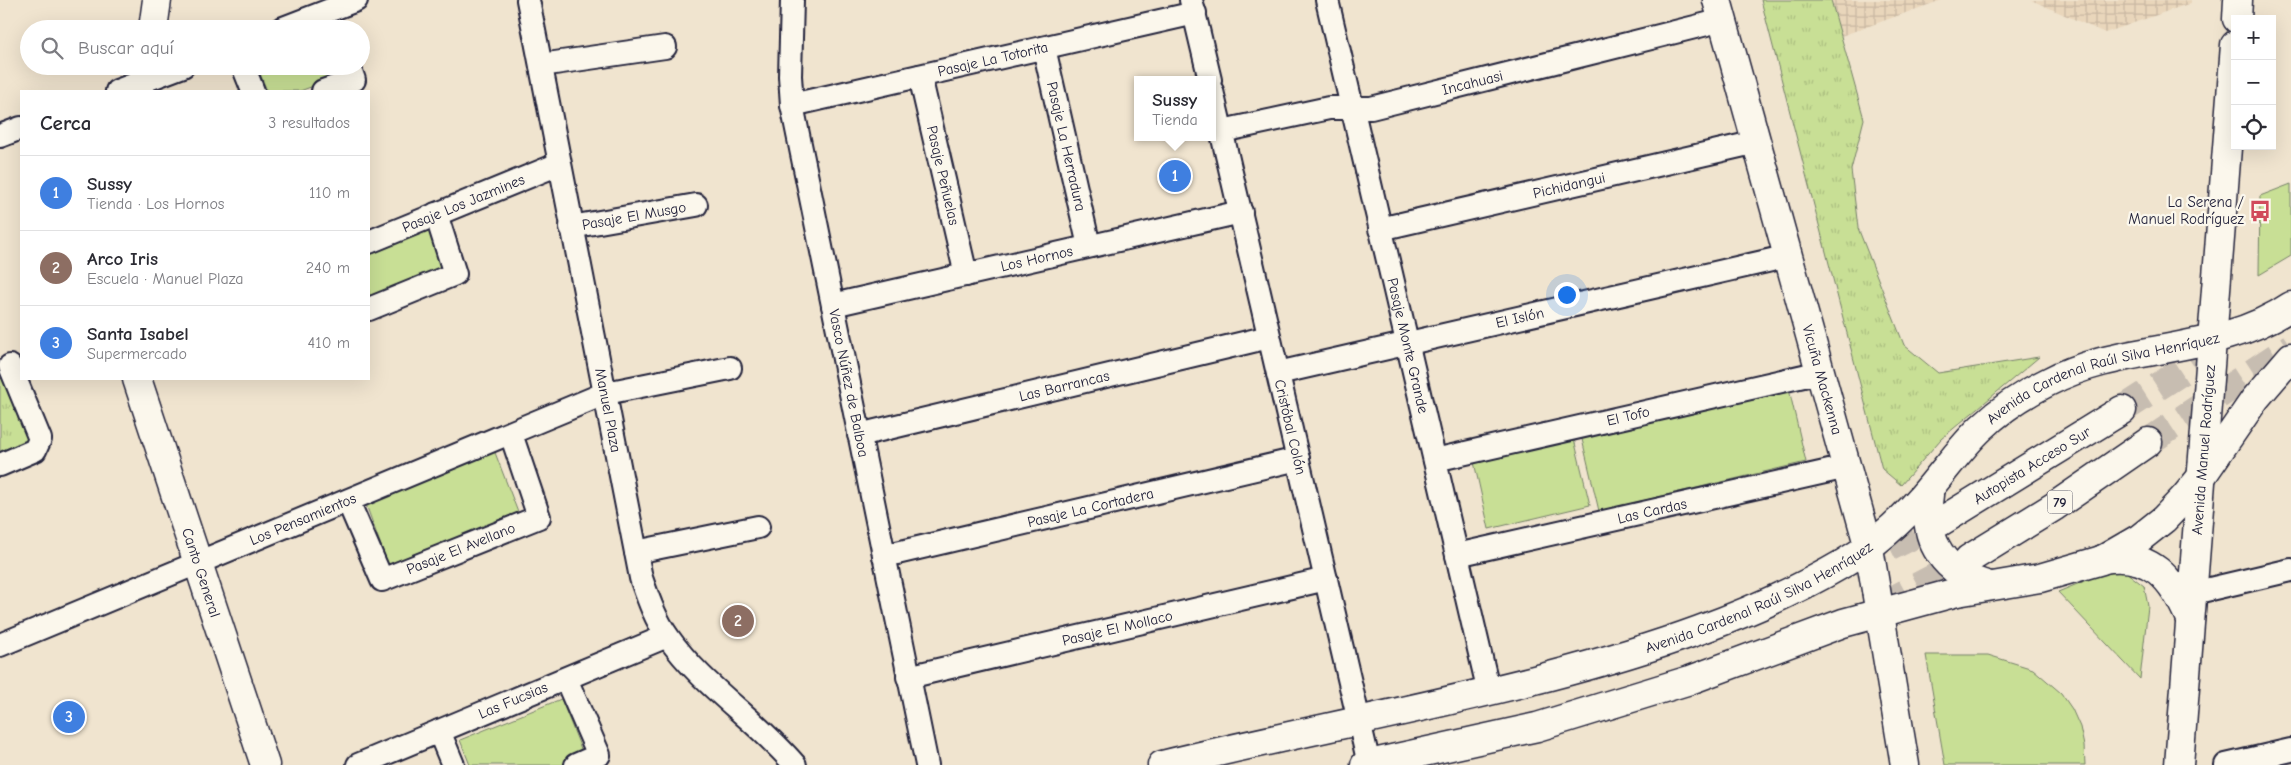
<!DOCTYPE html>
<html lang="es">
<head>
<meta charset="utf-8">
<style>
  :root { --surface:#fff; --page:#f2f2f3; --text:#2b2b33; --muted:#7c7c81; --line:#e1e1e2; --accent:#0b8043 }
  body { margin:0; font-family:"Comic Neue",sans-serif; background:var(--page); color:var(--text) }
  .controls { position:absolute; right:15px; top:15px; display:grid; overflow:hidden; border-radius:0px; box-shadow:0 5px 20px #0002 }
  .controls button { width:45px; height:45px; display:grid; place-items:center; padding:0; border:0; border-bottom:1px solid var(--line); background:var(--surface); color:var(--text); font:25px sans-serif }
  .you { position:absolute; left:1566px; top:294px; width:18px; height:18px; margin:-12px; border:4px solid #fff; border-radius:50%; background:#1a73e8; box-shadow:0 0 0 8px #1a73e833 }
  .badge { display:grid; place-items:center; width:32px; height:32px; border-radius:50%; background:var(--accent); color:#fff; font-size:16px; font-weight:700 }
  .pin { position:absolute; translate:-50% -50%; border:2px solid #fff; box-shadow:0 1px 5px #0006 }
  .popup { position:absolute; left:1134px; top:76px; width:82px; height:65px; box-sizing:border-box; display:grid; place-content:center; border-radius:0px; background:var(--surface); filter:drop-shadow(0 1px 4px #0005); font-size:16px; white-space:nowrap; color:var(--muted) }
  .popup b { font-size:19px; color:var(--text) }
  .popup::after { content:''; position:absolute; left:50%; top:100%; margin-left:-10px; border:10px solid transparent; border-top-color:var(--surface) }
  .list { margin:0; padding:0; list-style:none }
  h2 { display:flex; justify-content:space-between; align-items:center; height:65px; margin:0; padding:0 20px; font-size:21px }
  h2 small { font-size:16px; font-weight:400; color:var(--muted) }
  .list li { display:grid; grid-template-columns:32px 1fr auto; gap:15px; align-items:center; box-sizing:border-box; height:75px; padding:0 20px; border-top:1px solid var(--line) }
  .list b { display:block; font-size:19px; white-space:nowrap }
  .list p { margin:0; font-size:16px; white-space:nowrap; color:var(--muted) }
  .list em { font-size:16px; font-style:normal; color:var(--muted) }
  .icon { flex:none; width:28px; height:28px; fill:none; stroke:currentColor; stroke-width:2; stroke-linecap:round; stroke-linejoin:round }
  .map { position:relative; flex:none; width:2291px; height:765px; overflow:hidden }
  .search { position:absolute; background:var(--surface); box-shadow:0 5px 20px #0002; left:20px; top:20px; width:350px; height:55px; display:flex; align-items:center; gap:12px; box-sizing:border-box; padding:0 18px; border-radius:28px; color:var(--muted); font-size:19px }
  .panel { position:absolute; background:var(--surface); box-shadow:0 5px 20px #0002; left:20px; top:90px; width:350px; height:290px; border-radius:0px }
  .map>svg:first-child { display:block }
  .industrial { fill:url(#industrial-grid) }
  .grass { fill:#c8df95; stroke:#758068 }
  .park { fill:url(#park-tufts); stroke:#758068 }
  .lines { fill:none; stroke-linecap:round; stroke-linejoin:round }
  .motorway-tunnel { stroke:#c7bdb1; stroke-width:28; stroke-dasharray:28 14; stroke-linecap:butt }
  .minor-casing { stroke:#22223b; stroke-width:26 }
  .tertiary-casing { stroke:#22223b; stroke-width:31 }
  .secondary-casing { stroke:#22223b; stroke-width:31 }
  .motorway-casing { stroke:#22223b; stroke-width:31 }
  .minor { stroke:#fbf7ec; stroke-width:22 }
  .tertiary { stroke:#fbf7ec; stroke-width:28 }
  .secondary { stroke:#fbf7ec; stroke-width:28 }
  .motorway { stroke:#fbf7ec; stroke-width:28 }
  .labels { text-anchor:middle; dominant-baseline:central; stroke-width:4.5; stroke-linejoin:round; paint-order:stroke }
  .shield { fill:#fbf7ec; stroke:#636270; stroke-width:1 }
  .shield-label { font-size:14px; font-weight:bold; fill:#22223b }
  .street-label { font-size:15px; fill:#22223b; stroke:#fbf7ec }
  .poi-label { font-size:15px; fill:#22223b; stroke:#fbf7ec; text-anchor:end }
</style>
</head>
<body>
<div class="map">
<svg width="2291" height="765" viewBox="0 0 2291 765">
  <defs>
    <pattern id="industrial-grid" width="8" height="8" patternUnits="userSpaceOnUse" patternTransform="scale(1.25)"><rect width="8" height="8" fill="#e9d6bb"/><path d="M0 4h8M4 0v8" fill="none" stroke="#c8b7a2"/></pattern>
    <pattern id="park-tufts" width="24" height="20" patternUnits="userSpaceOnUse" patternTransform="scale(1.25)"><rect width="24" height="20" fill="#c8df95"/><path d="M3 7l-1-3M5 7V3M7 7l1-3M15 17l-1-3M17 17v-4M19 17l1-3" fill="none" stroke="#acbf81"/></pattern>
  </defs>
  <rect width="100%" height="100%" fill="#f0e4cf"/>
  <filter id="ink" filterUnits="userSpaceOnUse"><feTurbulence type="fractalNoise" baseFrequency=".02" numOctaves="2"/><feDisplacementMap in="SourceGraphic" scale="10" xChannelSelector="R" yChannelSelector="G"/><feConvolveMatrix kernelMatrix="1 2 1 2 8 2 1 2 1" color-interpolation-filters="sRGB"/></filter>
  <g filter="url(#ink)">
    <g class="industrial">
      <path d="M 1831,0 L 1942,0 L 1841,36 Z"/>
      <path d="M 2031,0 L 2191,0 L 2191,3 L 2105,33 Z"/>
    </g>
    <g class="grass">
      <path d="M 257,66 L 339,66 L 343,75 L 300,91 L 267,91 Z"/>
      <path d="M 2291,184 L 2291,256 L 2259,275 L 2260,196 Z"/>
      <path d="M 429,225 L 445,267 L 369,297 L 369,248 Z"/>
      <path d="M 1788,385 L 1806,462 L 1599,511 L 1581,435 Z"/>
      <path d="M 1574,439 L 1590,505 L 1489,529 L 1474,462 Z"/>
      <path d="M 494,450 L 519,515 L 388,565 L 364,499 Z"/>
      <path d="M 2126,572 L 2144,586 L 2148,606 L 2140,679 L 2058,592 L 2104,573 Z"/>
      <path d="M 1926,655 L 1988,655 L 2033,669 L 2061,693 L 2072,709 L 2080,727 L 2084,746 L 2085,765 L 1945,765 Z"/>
      <path d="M 561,699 L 586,761 L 576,765 L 470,765 L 460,740 Z"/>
    </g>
    <g class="park">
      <path d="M 1761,0 L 1831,0 L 1864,119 L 1851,170 L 1858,228 L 1904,345 L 1938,373 L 2039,357 L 1941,439 L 1901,485 L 1882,469 Z"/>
      <path d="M 0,378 L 3,379 L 29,433 L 26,443 L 0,455 Z"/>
    </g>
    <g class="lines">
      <g class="motorway-tunnel">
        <path d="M 2122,410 L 2227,342"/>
        <path d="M 2148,442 L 2291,347"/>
        <path d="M 1852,566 L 1940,522"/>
        <path d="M 1881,606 L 1969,559"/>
      </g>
      <g class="minor-casing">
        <g id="minor">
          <path id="s1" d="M 528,0 L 641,578 C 648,598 655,619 668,637 C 702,686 756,719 795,765"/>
          <path id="s2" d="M 792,0 L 790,76 L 792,105 L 927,765"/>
          <path d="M 1191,0 L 1210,80"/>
          <path id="s3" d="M 1327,0 L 1489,692"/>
          <path d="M 281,29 L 356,0"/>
          <path id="s4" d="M 1044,48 L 1089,246"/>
          <path d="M 541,65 L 665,47"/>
          <path d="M 243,66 L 253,91"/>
          <path id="s5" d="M 920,76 L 966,275"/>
          <path d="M 117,91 L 183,66"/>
          <path d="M 323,91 L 354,80 L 349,66"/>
          <path id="s6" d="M 1212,91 L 1369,764"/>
          <path id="s7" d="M 792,105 L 1195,13"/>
          <path id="s8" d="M 1222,131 L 1329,108 L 1371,108 L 1723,20"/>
          <path d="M 0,136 L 21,128"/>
          <path id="s9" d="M 571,227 L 696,205"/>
          <path id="s10" d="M 1380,229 L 1757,142"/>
          <path id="s11" d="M 369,242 L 559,164"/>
          <path id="s12" d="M 833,305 L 1241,212"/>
          <path d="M 369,309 L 455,274 L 436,214"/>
          <path id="s13" d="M 1278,373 L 1789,256"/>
          <path id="s14" d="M 859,435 L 1269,337"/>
          <path id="s15" d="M 1435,460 L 1821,372"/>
          <path d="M 0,465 L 35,450 L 40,439 L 10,366"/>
          <path id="s16" d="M 348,501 L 382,580 L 539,517 L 511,434"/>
          <path d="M 636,552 L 758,527"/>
          <path id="s17" d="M 1457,555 L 1847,467"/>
          <path id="s18" d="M 884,556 L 1298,459"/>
          <path d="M 2193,593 L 2291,570"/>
          <path id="s19" d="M 0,645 L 606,393 L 730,368"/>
          <path id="s20" d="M 908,677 L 1326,579"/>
          <path d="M 566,679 L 599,755 L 576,765"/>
          <path d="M 439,731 L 453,765"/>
          <path id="s21" d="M 358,765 L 667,636"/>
          <path d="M 2226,765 L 2291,750"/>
        </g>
      </g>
      <g class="tertiary-casing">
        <g id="tertiary">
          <path d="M 153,29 L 157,0"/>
          <path d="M 139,91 L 145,66"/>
          <path id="s22" d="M 137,379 L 265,765"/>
        </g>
      </g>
      <g class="secondary-casing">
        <g id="secondary">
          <path id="s23" d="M 1717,0 L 1869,548 L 1905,765"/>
          <path d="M 2237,19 L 2238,0"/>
          <path d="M 1929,495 C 1922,542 1945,574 1990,586"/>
          <path d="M 2103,559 C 2151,551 2173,579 2190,619"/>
          <path id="s24" d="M 1162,765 C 1290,734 1419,710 1546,677 C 1649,650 1752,617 1844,563 C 1878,543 1907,516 1932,485 C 1948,466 1963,445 1981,428 C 2001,409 2024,394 2048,382 C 2124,342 2218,356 2291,306"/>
          <path d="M 1365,765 L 1537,727 L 1690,680 L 1843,623 L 1957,592 L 2040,578 L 2102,560 L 2140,538 L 2164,519 L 2184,498 L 2202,476 L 2255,399 L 2291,357"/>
          <path id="s25" d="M 2179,765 L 2235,45"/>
        </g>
      </g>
      <g class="motorway-casing">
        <g id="motorway">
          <path id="s26" d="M 1940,522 L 2122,410"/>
          <path d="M 1969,559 L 2055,506 L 2148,442"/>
        </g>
      </g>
      <use href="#minor" class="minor"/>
      <use href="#tertiary" class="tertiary"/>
      <use href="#secondary" class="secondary"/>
      <use href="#motorway" class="motorway"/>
    </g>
  </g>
  <defs>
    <g id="bus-bare" transform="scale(1.725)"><path d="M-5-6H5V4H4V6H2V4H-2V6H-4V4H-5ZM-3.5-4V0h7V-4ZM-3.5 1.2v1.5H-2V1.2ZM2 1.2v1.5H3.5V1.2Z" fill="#d1495b" stroke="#fbf7ec" stroke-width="2.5" paint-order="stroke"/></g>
  </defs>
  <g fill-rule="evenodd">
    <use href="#bus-bare" x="2260" y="211"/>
  </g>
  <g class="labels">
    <rect class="shield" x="2047.5" y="490.5" width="25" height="23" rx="4"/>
    <g class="shield-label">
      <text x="2060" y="502">79</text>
    </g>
    <g class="street-label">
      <text stroke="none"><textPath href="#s7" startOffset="206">Pasaje La Totorita</textPath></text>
      <text stroke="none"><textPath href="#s8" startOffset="256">Incahuasi</textPath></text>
      <text stroke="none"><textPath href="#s4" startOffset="101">Pasaje La Herradura</textPath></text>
      <text stroke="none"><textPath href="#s5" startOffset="102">Pasaje Peñuelas</textPath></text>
      <text stroke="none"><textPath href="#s10" startOffset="194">Pichidangui</textPath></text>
      <text stroke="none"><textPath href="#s11" startOffset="102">Pasaje Los Jazmines</textPath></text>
      <text stroke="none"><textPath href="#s9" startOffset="64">Pasaje El Musgo</textPath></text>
      <text stroke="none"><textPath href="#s12" startOffset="209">Los Hornos</textPath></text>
      <text stroke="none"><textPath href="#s13" startOffset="248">El Islón</textPath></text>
      <text stroke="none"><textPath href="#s3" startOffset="355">Pasaje Monte Grande</textPath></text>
      <text stroke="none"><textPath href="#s23" startOffset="394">Vicuña Mackenna</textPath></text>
      <text stroke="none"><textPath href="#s24" startOffset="1042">Avenida Cardenal Raúl Silva Henríquez</textPath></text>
      <text stroke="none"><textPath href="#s2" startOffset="389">Vasco Núñez de Balboa</textPath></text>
      <text stroke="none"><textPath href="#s14" startOffset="211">Las Barrancas</textPath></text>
      <text stroke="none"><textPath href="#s1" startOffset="418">Manuel Plaza</textPath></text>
      <text stroke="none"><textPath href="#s15" startOffset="198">El Tofo</textPath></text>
      <text stroke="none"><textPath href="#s6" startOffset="345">Cristóbal Colón</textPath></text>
      <text stroke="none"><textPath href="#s25" startOffset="316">Avenida Manuel Rodríguez</textPath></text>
      <text stroke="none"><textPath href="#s26" startOffset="108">Autopista Acceso Sur</textPath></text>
      <text stroke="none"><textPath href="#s18" startOffset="212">Pasaje La Cortadera</textPath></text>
      <text stroke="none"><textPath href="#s17" startOffset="200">Las Cardas</textPath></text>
      <text stroke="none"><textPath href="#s19" startOffset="328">Los Pensamientos</textPath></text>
      <text stroke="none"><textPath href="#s16" startOffset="171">Pasaje El Avellano</textPath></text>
      <text stroke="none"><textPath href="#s22" startOffset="204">Canto General</textPath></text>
      <text stroke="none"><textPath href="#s24" startOffset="622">Avenida Cardenal Raúl Silva Henríquez</textPath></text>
      <text stroke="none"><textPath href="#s20" startOffset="215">Pasaje El Mollaco</textPath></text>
      <text stroke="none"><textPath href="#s21" startOffset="168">Las Fucsias</textPath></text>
    </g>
    <g class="poi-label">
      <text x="2244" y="202">La Serena /<tspan x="2244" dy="17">Manuel Rodríguez</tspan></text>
    </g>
  </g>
</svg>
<div class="controls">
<button>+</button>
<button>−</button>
<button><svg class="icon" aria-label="locate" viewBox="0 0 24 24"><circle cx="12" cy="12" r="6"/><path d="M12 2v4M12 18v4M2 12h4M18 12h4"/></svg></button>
</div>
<div class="you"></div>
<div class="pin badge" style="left:1175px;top:176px;background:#3f7fe0">1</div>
<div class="popup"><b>Sussy</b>Tienda</div>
<div class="pin badge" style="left:738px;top:621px;background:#8d6e63">2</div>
<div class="pin badge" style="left:69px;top:717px;background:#3f7fe0">3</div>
<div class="search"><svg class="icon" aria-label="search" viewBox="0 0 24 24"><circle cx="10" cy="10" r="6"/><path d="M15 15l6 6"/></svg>Buscar aquí</div>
<section class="panel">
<h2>Cerca<small>3 resultados</small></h2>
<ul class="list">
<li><span class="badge" style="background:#3f7fe0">1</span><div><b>Sussy</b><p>Tienda · Los Hornos</p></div><em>110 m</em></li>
<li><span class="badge" style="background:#8d6e63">2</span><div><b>Arco Iris</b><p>Escuela · Manuel Plaza</p></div><em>240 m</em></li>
<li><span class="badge" style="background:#3f7fe0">3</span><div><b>Santa Isabel</b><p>Supermercado</p></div><em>410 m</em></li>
</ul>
</section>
</div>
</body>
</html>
